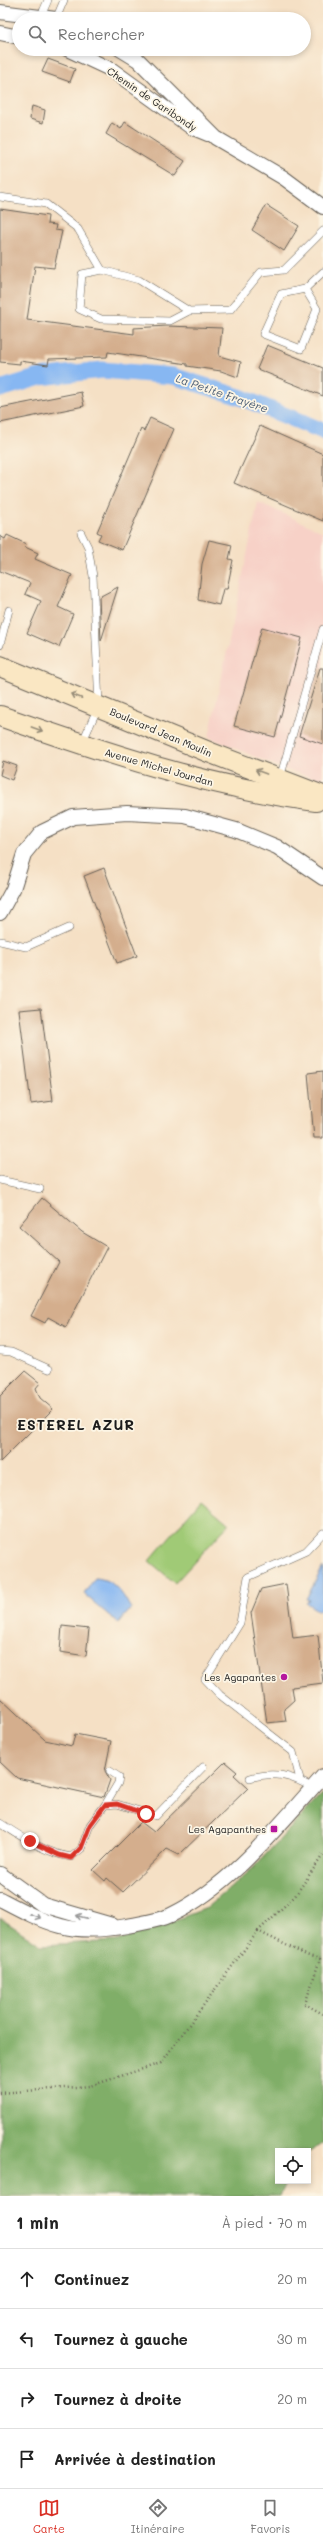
<!DOCTYPE html>
<html lang="fr">
<head>
<meta charset="utf-8">
<style>
  :root { --surface:#fff; --page:#f6f6f6; --text:#222; --muted:#767676; --line:#e0e0e0; --accent:#d93025 }
  body { margin:0; font-family:Mali,sans-serif; background:var(--page); color:var(--text) }
  .controls { position:absolute; right:12px; bottom:12px; display:grid; overflow:hidden; border-radius:0px; box-shadow:0 2px 6px #0003 }
  .controls button { width:36px; height:36px; display:grid; place-items:center; padding:0; border:0; border-bottom:1px solid var(--line); background:var(--surface); color:var(--text); font:20px sans-serif }
  .stop { position:absolute; width:12px; height:12px; margin:-9px; border:3px solid #d93025; border-radius:50%; background:#fff }
  .stop.end { background:#d93025; border-color:#fff; box-shadow:0 1px 4px #0008 }
  .list { margin:0; padding:0; list-style:none }
  h2 { display:flex; justify-content:space-between; align-items:center; height:52px; margin:0; padding:0 16px; font-size:17px }
  h2 small { font-size:13px; font-weight:400; color:var(--muted) }
  .list li { display:grid; grid-template-columns:26px 1fr auto; gap:12px; align-items:center; box-sizing:border-box; height:60px; padding:0 16px; border-top:1px solid var(--line) }
  .list b { display:block; font-size:15px; white-space:nowrap }
  .list em { font-size:13px; font-style:normal; color:var(--muted) }
  .icon { flex:none; width:22px; height:22px; fill:none; stroke:currentColor; stroke-width:2; stroke-linecap:round; stroke-linejoin:round }
  .map { position:relative; flex:none; width:323px; height:2196px; overflow:hidden }
  .search { position:absolute; background:var(--surface); box-shadow:0 2px 6px #0003; left:12px; right:12px; top:12px; height:44px; display:flex; align-items:center; gap:10px; box-sizing:border-box; padding:0 14px; border-radius:22px; color:var(--muted); font-size:15px }
  .sheet { height:292px; background:var(--surface) }
  nav { display:flex; justify-content:space-around; align-items:center; box-sizing:border-box; height:56px; border-top:1px solid var(--line); background:var(--surface); font-size:11px; color:var(--muted) }
  nav a { display:grid; justify-items:center; gap:2px }
  nav .on { color:var(--accent) }
  .map>svg:first-child { display:block }
  .built { fill:#f7d1c7 }
  .green { fill:#a0ca76; stroke:#5e7349 }
  .forest { fill:#80ae67; stroke:#4e6542 }
  .water { fill:#87b7f2; stroke:#526a87 }
  .lines { fill:none; stroke-linecap:round; stroke-linejoin:round }
  .canal { stroke:#87b7f2; stroke-width:17 }
  .building { fill:#d4ae8d }
  .service-casing { stroke:#686157; stroke-width:8 }
  .minor-casing { stroke:#686157; stroke-width:16 }
  .secondary-casing { stroke:#686157; stroke-width:22 }
  .path { stroke:#686157; stroke-width:2.5; stroke-dasharray:1 3; stroke-linecap:butt }
  .service { stroke:#fff; stroke-width:7 }
  .minor { stroke:#fff; stroke-width:14 }
  .secondary { stroke:#fae7c3; stroke-width:20 }
  .oneway { stroke:#968c78 }
  .oneway2 { stroke:#999 }
  .route { stroke:#d93025; stroke-width:5 }
  .poi-dot { fill:#b5179e; stroke:#fcf5e5; stroke-width:1.5 }
  .labels { text-anchor:middle; dominant-baseline:central; stroke-width:3.5; stroke-linejoin:round; paint-order:stroke }
  .street-label { font-size:10px; fill:#1c1c1c; stroke:#fcf5e5 }
  .poi-label { font-size:10px; fill:#1c1c1c; stroke:#fcf5e5; text-anchor:end }
  .water-label { font-size:11px; font-style:italic; fill:#475a72; stroke:#fcf5e5 }
  .district-label { font-size:14px; font-weight:bold; letter-spacing:1px; fill:#1c1c1c; stroke:#fcf5e5 }
</style>
</head>
<body>
<div class="map">
<svg width="323" height="2196" viewBox="0 0 323 2196">
  <rect width="100%" height="100%" fill="#fcf5e5"/>
  <filter id="ink" filterUnits="userSpaceOnUse"><feTurbulence type="fractalNoise" baseFrequency=".025" numOctaves="2"/><feDisplacementMap in="SourceGraphic" scale="8" xChannelSelector="R" yChannelSelector="G"/><feConvolveMatrix kernelMatrix="1 2 1 2 8 2 1 2 1" color-interpolation-filters="sRGB"/></filter>
  <filter id="wash" filterUnits="userSpaceOnUse"><feTurbulence type="fractalNoise" baseFrequency=".012" numOctaves="4" result="noise"/><feDisplacementMap in="SourceGraphic" scale="16" xChannelSelector="R" yChannelSelector="G"/><feGaussianBlur stdDeviation="0.9" result="paint"/><feColorMatrix in="noise" values="0 0 0 0 0 0 0 0 0 0 0 0 0 0 0 0 0 1.4 0 .05"/><feComposite in="paint" operator="in"/></filter>
  <g filter="url(#wash)">
    <rect width="100%" height="100%" fill="#f5e0c5"/>
    <path class="built" d="M 258,502 L 323,532 L 323,780 L 284,769 L 209,737 Z"/>
    <path class="green" d="M 201,1500 L 229,1524 L 175,1583 L 149,1561 Z"/>
    <path class="forest" d="M 323,1793 L 323,2143 L 308,2153 L 308,2151 L 278,2151 L 278,2181 L 286,2181 L 279,2196 L 0,2196 L 0,1918 L 41,1945 L 118,1941 L 207,1908 L 253,1868 Z"/>
    <g class="water">
      <path d="M 323,1567 L 323,1608 L 321,1607 L 319,1611 L 306,1603 L 309,1600 L 306,1599 Z"/>
      <path d="M 95,1578 C 114,1579 123,1594 131,1609 L 118,1623 L 84,1594 Z"/>
    </g>
    <g class="lines">
      <path class="canal" d="M 0,389 L 40,377 L 102,370 L 173,376 L 240,397 L 323,431"/>
    </g>
    <g id="blocks">
      <g class="building">
        <path d="M 48,59 L 75,69 L 70,82 L 42,72 Z"/>
        <path d="M 32,106 L 45,110 L 43,123 L 30,119 Z"/>
        <path d="M 125,122 L 185,161 L 175,176 L 106,134 L 112,123 L 121,129 Z"/>
        <path d="M 266,205 L 299,226 L 284,251 L 252,230 Z"/>
        <path d="M 0,209 L 48,216 L 47,224 L 56,225 L 55,230 L 62,231 L 54,268 L 35,266 L 27,320 L 134,334 L 134,328 L 167,326 L 222,328 L 219,356 L 241,362 L 238,377 L 221,371 L 187,366 L 187,364 L 108,352 L 107,357 L 49,359 L 48,365 L 20,361 L 20,364 L 0,362 Z"/>
        <path d="M 267,345 L 323,368 L 323,396 L 257,369 Z"/>
        <path d="M 81,392 L 84,406 L 0,423 L 0,408 Z"/>
        <path d="M 150,418 L 174,429 L 122,550 L 98,540 L 101,534 L 97,532 L 141,429 L 144,431 Z"/>
        <path d="M 260,426 L 323,454 L 323,521 L 234,483 Z"/>
        <path d="M 7,535 L 26,544 L 25,547 L 38,553 L 35,559 L 72,575 L 58,607 L 73,614 L 59,647 L 27,633 L 41,601 L 25,594 L 30,583 L 0,571 L 0,536 L 5,539 Z"/>
        <path d="M 209,540 L 232,545 L 229,559 L 233,560 L 227,589 L 223,589 L 219,605 L 198,600 L 202,564 Z"/>
        <path d="M 118,587 L 101,641 L 99,597 Z"/>
        <path d="M 262,627 L 302,638 L 275,737 L 234,726 Z"/>
        <path d="M 320,668 L 323,668 L 323,744 L 299,736 Z"/>
        <path d="M 3,761 L 17,766 L 12,780 L 0,775 Z"/>
        <path d="M 104,868 L 137,956 L 117,963 L 84,876 Z"/>
        <path d="M 41,1008 L 53,1101 L 31,1104 L 19,1010 Z"/>
        <path d="M 323,1071 L 323,1138 L 314,1138 L 308,1073 Z"/>
        <path d="M 42,1198 L 82,1232 L 107,1247 L 66,1327 L 48,1317 L 45,1323 L 31,1316 L 59,1262 L 19,1226 Z"/>
        <path d="M 25,1371 L 40,1383 L 36,1388 L 40,1398 L 53,1409 L 0,1462 L 0,1396 Z"/>
        <path d="M 286,1584 L 293,1638 L 318,1635 L 323,1683 L 292,1687 L 294,1700 L 284,1709 L 286,1721 L 267,1723 L 251,1613 L 261,1589 Z"/>
        <path d="M 62,1626 L 89,1629 L 86,1656 L 60,1652 Z"/>
        <path d="M 0,1698 L 45,1740 L 72,1746 L 75,1734 L 111,1741 L 105,1771 L 110,1780 L 104,1797 L 17,1778 L 0,1762 Z"/>
        <path d="M 225,1762 L 237,1772 L 234,1775 L 248,1788 L 179,1855 L 167,1849 L 123,1892 L 107,1878 L 105,1881 L 93,1870 L 141,1822 L 154,1832 Z"/>
      </g>
    </g>
  </g>
  <g filter="url(#ink)">
    <use href="#blocks" fill-opacity="0" stroke="#686157" stroke-width="1"/>
    <g class="lines">
      <g class="service-casing">
        <g id="service">
          <path d="M 41,16 L 48,0"/>
          <path d="M 56,19 L 64,0"/>
          <path d="M 0,197 L 46,204 L 78,229 L 102,270"/>
          <path d="M 305,289 L 317,309 L 301,349 L 263,334 L 281,294 L 305,289 L 323,272"/>
          <path d="M 189,311 L 139,280 L 102,270 L 82,274 L 79,309 L 101,319 L 170,321 L 189,311 L 230,310 L 261,272 L 284,270 L 323,231"/>
          <path d="M 81,533 L 88,547 L 93,576 L 99,705 L 82,743"/>
          <path d="M 0,645 L 9,610"/>
          <path d="M 280,778 L 323,629"/>
          <path d="M 0,941 L 26,947 L 69,928"/>
          <path d="M 0,1180 L 40,1189"/>
          <path d="M 0,1351 L 11,1352 L 49,1369"/>
          <path d="M 250,1778 C 274,1771 291,1775 313,1788"/>
          <path d="M 300,1780 L 293,1752 L 220,1695 L 205,1679 L 240,1623 L 248,1577 L 306,1551 L 323,1533"/>
          <path d="M 105,1805 L 118,1783 L 119,1777 L 110,1771"/>
          <path d="M 0,1823 C 22,1837 45,1853 71,1857 L 81,1849 L 90,1825 L 105,1805 L 117,1804 L 156,1816 L 203,1767"/>
        </g>
      </g>
      <g class="minor-casing">
        <g id="minor">
          <path d="M 0,12 L 56,19"/>
          <path d="M 0,33 L 19,37"/>
          <path d="M 67,49 L 112,70 L 191,127 L 208,134"/>
          <path d="M 120,49 L 138,60 L 216,138 L 284,178 L 323,207"/>
          <path d="M 0,913 L 13,889 L 24,854 L 42,832 L 73,817 L 127,813 L 185,816 L 236,830 L 277,847 L 323,878"/>
          <path d="M 0,1874 L 43,1905 L 112,1925"/>
          <path d="M 0,1899 C 19,1909 39,1920 61,1926 C 83,1932 105,1930 127,1926 C 141,1923 159,1921 171,1915 C 231,1886 279,1825 323,1776"/>
        </g>
      </g>
      <g class="secondary-casing">
        <g id="secondary">
          <path d="M 0,666 L 211,753 L 323,796"/>
          <path d="M 0,716 C 103,752 207,787 316,801"/>
        </g>
      </g>
      <g class="path">
        <path d="M 323,1855 L 295,1896 L 258,1931 L 306,1955 L 320,1959 L 305,2004 L 323,2014"/>
        <path d="M 0,2093 L 90,2086 L 161,2063 L 258,1931"/>
      </g>
      <use href="#service" class="service"/>
      <use href="#minor" class="minor"/>
      <use href="#secondary" class="secondary"/>
    </g>
    <defs><path id="oneway-shaft" d="M-6 0H5M1.5-3L5.5 0L1.5 3" fill="none" stroke-width="1.6" stroke-linecap="round" stroke-linejoin="round"/></defs>
    <g class="oneway">
      <use href="#oneway-shaft" transform="translate(76 696) rotate(-158)"/>
      <use href="#oneway-shaft" transform="translate(37 729) rotate(20)"/>
      <use href="#oneway-shaft" transform="translate(261 772) rotate(-160)"/>
    </g>
    <g class="oneway2">
      <use href="#oneway-shaft" transform="translate(35 1916) rotate(21)"/>
      <use href="#oneway-shaft" transform="translate(82 1917) rotate(-165)"/>
    </g>
  </g>
  <g class="lines" filter="url(#ink)">
    <path class="route" d="M 30,1841 L 59,1855 L 71,1858 L 81,1848 L 90,1825 L 105,1805 L 117,1804 L 146,1814"/>
  </g>
  <g class="poi-dot">
    <circle cx="284" cy="1677" r="4"/>
    <rect x="270" y="1825" width="8" height="8" rx="2"/>
  </g>
  <g class="labels">
    <g class="street-label">
      <text transform="translate(152 99) rotate(34)">Chemin de Garibondy</text>
      <text transform="translate(161 732) rotate(23)">Boulevard Jean Moulin</text>
      <text transform="translate(159 767) rotate(16)">Avenue Michel Jourdan</text>
    </g>
    <g class="poi-label">
      <text x="276" y="1677">Les Agapantes</text>
      <text x="266" y="1829">Les Agapanthes</text>
    </g>
    <g class="water-label">
      <text transform="translate(222 393) rotate(19)">La Petite Frayère</text>
    </g>
    <g class="district-label">
      <text x="76" y="1424">ESTEREL AZUR</text>
    </g>
  </g>
</svg>
<div class="controls">
<button><svg class="icon" aria-label="locate" viewBox="0 0 24 24"><circle cx="12" cy="12" r="6"/><path d="M12 2v4M12 18v4M2 12h4M18 12h4"/></svg></button>
</div>
<div class="stop" style="left:146px;top:1814px"></div>
<div class="stop end" style="left:30px;top:1841px"></div>
<div class="search"><svg class="icon" aria-label="search" viewBox="0 0 24 24"><circle cx="10" cy="10" r="6"/><path d="M15 15l6 6"/></svg>Rechercher</div>
</div>
<section class="sheet">
<h2>1 min<small>À pied · 70 m</small></h2>
<ul class="list">
<li><svg class="icon" aria-label="ahead" viewBox="0 0 24 24"><path d="M12 20V5M6 11l6-6 6 6"/></svg><div><b>Continuez</b></div><em>20 m</em></li>
<li><svg class="icon" aria-label="left" viewBox="0 0 24 24"><path d="M17 20v-9H6M10 6l-5 5 5 5"/></svg><div><b>Tournez à gauche</b></div><em>30 m</em></li>
<li><svg class="icon" aria-label="right" viewBox="0 0 24 24"><path d="M7 20v-9h11M14 6l5 5-5 5"/></svg><div><b>Tournez à droite</b></div><em>20 m</em></li>
<li><svg class="icon" aria-label="arrive" viewBox="0 0 24 24"><path d="M6 21V4h12l-3 4 3 4H6"/></svg><div><b>Arrivée à destination</b></div></li>
</ul>
</section>
<nav>
<a class="on"><svg class="icon" aria-label="map" viewBox="0 0 24 24"><path d="M3 6l6-2 6 2 6-2v14l-6 2-6-2-6 2zM9 4v14M15 6v14"/></svg>Carte</a>
<a><svg class="icon" aria-label="directions" viewBox="0 0 24 24"><path d="M12 3l9 9-9 9-9-9zM9 14v-3h6M13 9l2 2-2 2"/></svg>Itinéraire</a>
<a><svg class="icon" aria-label="saved" viewBox="0 0 24 24"><path d="M7 4h10v16l-5-4-5 4z"/></svg>Favoris</a>
</nav>
</body>
</html>
